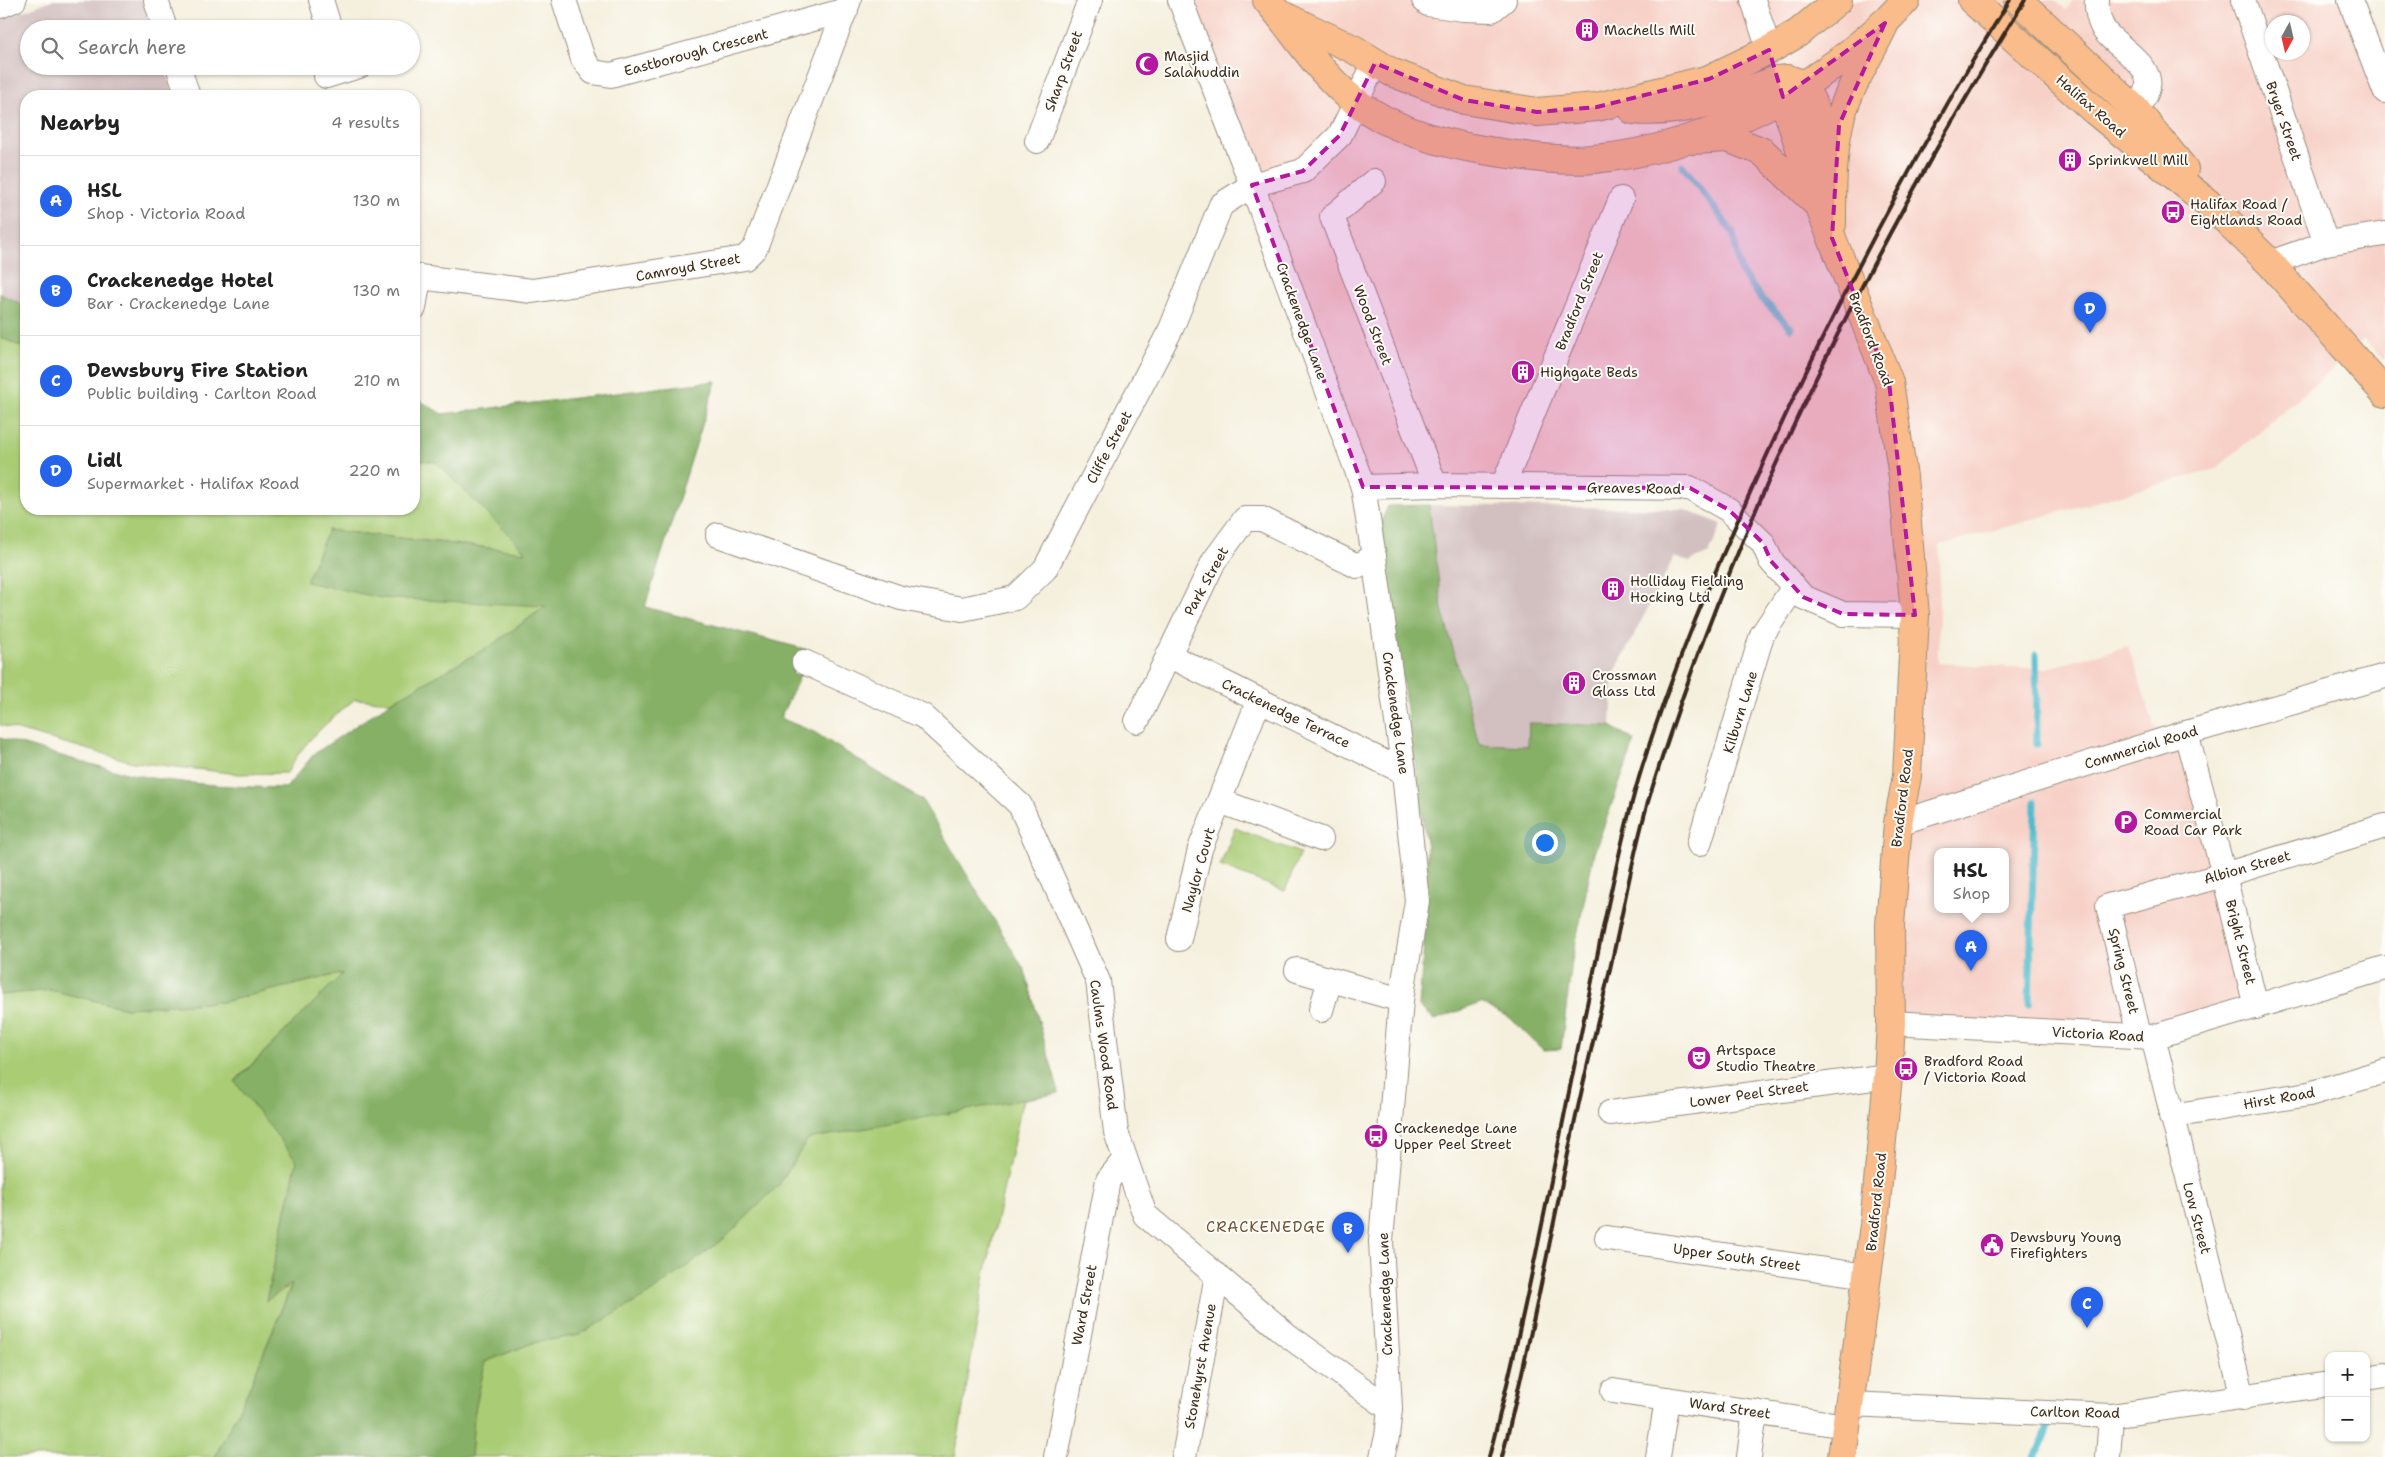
<!DOCTYPE html>
<html lang="en">
<head>
<meta charset="utf-8">
<style>
  :root { --surface:#fff; --page:#f2f2f2; --text:#222; --muted:#767676; --line:#e0e0e0; --accent:#2563eb }
  body { margin:0; font-family:"Shantell Sans",sans-serif; background:var(--page); color:var(--text) }
  .controls { position:absolute; right:15px; bottom:15px; display:grid; overflow:hidden; border-radius:10px; box-shadow:0 1px 4px #0004 }
  .controls button { width:45px; height:45px; display:grid; place-items:center; padding:0; border:0; border-bottom:1px solid var(--line); background:var(--surface); color:var(--text); font:25px sans-serif }
  .compass { position:absolute; left:2265px; top:15px; width:45px; height:45px; border-radius:50%; background:var(--surface); box-shadow:0 1px 4px #0004; rotate:188deg }
  .you { position:absolute; left:1544px; top:842px; width:18px; height:18px; margin:-12px; border:4px solid #fff; border-radius:50%; background:#1a73e8; box-shadow:0 0 0 8px #1a73e833 }
  .badge { display:grid; place-items:center; width:32px; height:32px; border-radius:50%; background:var(--accent); color:#fff; font-size:16px; font-weight:700 }
  .pin { position:absolute; translate:-50% -41px; filter:drop-shadow(0 1px 2px #0008) }
  .pin::after { content:''; position:absolute; top:26px; width:18px; height:15px; background:inherit; clip-path:polygon(0 0,100% 0,50% 100%) }
  .popup { position:absolute; left:1934px; top:848px; width:75px; height:65px; box-sizing:border-box; display:grid; place-content:center; border-radius:10px; background:var(--surface); filter:drop-shadow(0 1px 4px #0005); font-size:16px; white-space:nowrap; color:var(--muted) }
  .popup b { font-size:19px; color:var(--text) }
  .popup::after { content:''; position:absolute; left:50%; top:100%; margin-left:-10px; border:10px solid transparent; border-top-color:var(--surface) }
  .list { margin:0; padding:0; list-style:none }
  h2 { display:flex; justify-content:space-between; align-items:center; height:65px; margin:0; padding:0 20px; font-size:21px }
  h2 small { font-size:16px; font-weight:400; color:var(--muted) }
  .list li { display:grid; grid-template-columns:32px 1fr auto; gap:15px; align-items:center; box-sizing:border-box; height:90px; padding:0 20px; border-top:1px solid var(--line) }
  .list b { display:block; font-size:19px; white-space:nowrap }
  .list p { margin:0; font-size:16px; white-space:nowrap; color:var(--muted) }
  .list em { font-size:16px; font-style:normal; color:var(--muted) }
  .icon { flex:none; width:28px; height:28px; fill:none; stroke:currentColor; stroke-width:2; stroke-linecap:round; stroke-linejoin:round }
  .map { position:relative; flex:none; width:2385px; height:1457px; overflow:hidden }
  .search { position:absolute; background:var(--surface); box-shadow:0 1px 4px #0004; left:20px; top:20px; width:400px; height:55px; display:flex; align-items:center; gap:12px; box-sizing:border-box; padding:0 18px; border-radius:28px; color:var(--muted); font-size:19px }
  .panel { position:absolute; background:var(--surface); box-shadow:0 1px 4px #0004; left:20px; top:90px; width:400px; height:425px; border-radius:20px }
  .map>svg:first-child { display:block }
  .built { fill:#f7d1c7; fill-rule:evenodd }
  .industrial { fill:#d2bfc0 }
  .green { fill:#a9cc75; stroke:#727b4a }
  .forest { fill:#86b066; stroke:#606d42 }
  .lines { fill:none; stroke-linecap:round; stroke-linejoin:round }
  .stream { stroke:#51bccd; stroke-width:7 }
  .minor-casing { stroke:#988d7e; stroke-width:26 }
  .major-casing { stroke:#988d7e; stroke-width:30 }
  .highway-casing { stroke:#988d7e; stroke-width:30 }
  .minor { stroke:#fff; stroke-width:24 }
  .major { stroke:#f9bc8a; stroke-width:28 }
  .highway { stroke:#f9bc8a; stroke-width:28 }
  .rail { stroke:#3b2a1e; stroke-width:4 }
  .marked { fill:#b5179e; fill-opacity:0.2; stroke:#b5179e; stroke-width:4; stroke-dasharray:10 6; stroke-linejoin:round }
  .labels { text-anchor:middle; dominant-baseline:central; stroke-width:4; stroke-linejoin:round; paint-order:stroke }
  .poi-label { font-size:14px; fill:#3b2a1e; stroke:#fdfcf7; text-anchor:start }
  .street-label { font-size:14px; fill:#3b2a1e; stroke:#fdfcf7 }
  .neighbourhood-label { font-size:15px; letter-spacing:1px; fill:#6d5237; stroke:#fdfcf7 }
</style>
</head>
<body>
<div class="map">
<svg width="2385" height="1457" viewBox="0 0 2385 1457">
  <rect width="100%" height="100%" fill="#fdfcf7"/>
  <filter id="ink" filterUnits="userSpaceOnUse"><feTurbulence type="fractalNoise" baseFrequency=".02" numOctaves="2"/><feDisplacementMap in="SourceGraphic" scale="10" xChannelSelector="R" yChannelSelector="G"/><feConvolveMatrix kernelMatrix="1 2 1 2 8 2 1 2 1" color-interpolation-filters="sRGB"/></filter>
  <filter id="wash" filterUnits="userSpaceOnUse"><feTurbulence type="fractalNoise" baseFrequency=".0096" numOctaves="4" result="noise"/><feDisplacementMap in="SourceGraphic" scale="20" xChannelSelector="R" yChannelSelector="G"/><feGaussianBlur stdDeviation="1.12" result="paint"/><feColorMatrix in="noise" values="0 0 0 0 0 0 0 0 0 0 0 0 0 0 0 0 0 1.4 0 .05"/><feComposite in="paint" operator="in"/></filter>
  <g filter="url(#wash)">
    <rect width="100%" height="100%" fill="#f5f0de"/>
    <path class="built" d="M 1180,0 L 2055,0 L 2066,10 L 2073,0 L 2355,0 L 2385,81 L 2385,359 L 2363,339 L 2334,368 L 2216,469 L 1940,545 L 1938,663 L 2044,669 L 2128,646 L 2155,728 L 2186,733 L 2256,1007 L 2153,1037 L 1891,1023 L 1915,615 L 1803,597 L 1690,488 L 1363,487 ZM 2272,22 L 2302,22 L 2302,52 L 2272,52 ZM 1937,852 L 2005,852 L 2005,910 L 1937,910 Z"/>
    <g class="industrial">
      <path d="M 52,0 L 142,0 L 152,29 L 29,29 L 29,66 L 164,66 L 174,96 L 26,96 L 26,306 L 0,294 L 0,20 Z"/>
      <path d="M 1429,505 L 1682,509 L 1722,524 L 1709,553 L 1689,562 L 1674,557 L 1613,676 L 1611,726 L 1529,723 L 1528,747 L 1479,744 L 1442,609 Z"/>
    </g>
    <g class="green">
      <path d="M 0,337 L 26,349 L 26,509 L 414,509 L 414,459 L 436,462 L 526,552 L 328,530 L 381,598 L 547,605 L 495,643 L 391,702 L 355,699 C 328,722 303,741 287,773 L 239,774 L 133,762 L 0,725 Z"/>
      <path d="M 1235,828 L 1300,853 L 1285,891 L 1220,866 Z"/>
      <path d="M 343,973 L 235,1081 L 297,1161 L 266,1300 L 292,1283 L 248,1391 L 215,1457 L 0,1457 L 0,995 L 50,990 L 126,1008 L 222,1002 Z"/>
      <path d="M 1023,1099 L 984,1280 L 955,1457 L 471,1457 L 474,1415 L 485,1362 L 532,1343 L 579,1335 L 778,1186 L 808,1139 Z"/>
    </g>
    <g class="forest">
      <path d="M 0,294 L 26,306 L 26,349 L 0,337 Z"/>
      <path d="M 716,381 L 645,607 L 812,651 L 780,718 L 814,732 L 922,800 L 1025,971 L 1059,1093 L 808,1139 L 778,1186 L 725,1238 L 649,1294 L 579,1335 L 532,1343 L 485,1362 L 474,1415 L 471,1457 L 215,1457 L 248,1391 L 292,1284 L 266,1301 L 297,1161 L 235,1082 L 343,973 L 222,1002 L 126,1008 L 50,990 L 0,995 L 0,738 C 50,752 100,769 152,778 C 196,785 241,787 286,788 L 314,754 L 391,702 L 495,643 L 546,606 L 381,598 L 306,582 L 328,530 L 526,552 L 436,462 L 414,459 L 414,397 L 442,414 Z"/>
      <path d="M 1429,505 L 1442,609 L 1479,744 L 1528,746 L 1529,723 L 1611,726 L 1635,741 L 1594,853 L 1572,961 L 1561,1049 L 1543,1050 L 1510,1018 L 1481,1003 L 1434,1020 L 1419,1006 L 1426,920 L 1427,848 L 1380,525 L 1388,506 Z"/>
    </g>
    <g class="lines">
      <g class="stream">
        <path d="M 1683,166 L 1733,233 L 1741,272 L 1761,298 L 1791,328"/>
        <path d="M 2036,655 L 2037,744"/>
        <path d="M 2029,1004 L 2035,802"/>
        <path d="M 2034,1457 L 2040,1448 L 2048,1427"/>
      </g>
    </g>
  </g>
  <g filter="url(#ink)">
    <g class="lines">
      <g class="minor-casing">
        <g id="minor">
          <path d="M 156,0 L 165,29"/>
          <path d="M 321,0 L 330,29"/>
          <path d="M 564,0 L 583,59 L 593,72 L 611,75 L 846,10"/>
          <path d="M 1180,0 L 1252,185 L 1363,487 L 1374,557 L 1404,772 L 1417,901 L 1401,1000 L 1381,1241 L 1390,1409 L 1387,1437 L 1382,1457"/>
          <path d="M 1424,0 L 1428,4 L 1463,9 L 1492,10 L 1504,0"/>
          <path d="M 1753,0 L 1769,50"/>
          <path d="M 2097,0 C 2096,9 2099,22 2104,30 C 2116,48 2159,66 2146,94 C 2144,99 2138,104 2135,109"/>
          <path d="M 2243,0 L 2326,243"/>
          <path d="M 2350,0 L 2385,91"/>
          <path d="M 0,6 L 14,0"/>
          <path d="M 178,66 L 188,96"/>
          <path d="M 326,76 L 359,66"/>
          <path d="M 1037,141 L 1090,0"/>
          <path d="M 1374,181 L 1332,217 L 1435,485"/>
          <path d="M 2270,263 L 2326,243 L 2385,234"/>
          <path d="M 414,278 L 419,277 L 532,291 L 745,258 L 755,248 L 849,0"/>
          <path d="M 414,308 L 419,277"/>
          <path d="M 1503,486 L 1621,199"/>
          <path d="M 1363,487 L 1435,485 L 1690,488 L 1729,510 L 1763,543 L 1771,561 L 1803,597 L 1843,614 L 1915,615"/>
          <path d="M 718,535 L 901,598 L 962,609 L 1015,598 L 1045,569 L 1171,329 L 1221,205 L 1252,185 L 1303,171 L 1340,135 L 1375,63"/>
          <path d="M 1168,655 L 1404,772"/>
          <path d="M 804,662 L 923,716 L 1020,805 L 1098,981 L 1116,1132 L 1145,1215 L 1287,1335 L 1390,1409"/>
          <path d="M 1137,721 L 1214,561 L 1245,519 L 1262,519 L 1357,566 L 1374,557"/>
          <path d="M 2186,733 L 2224,875 L 2256,1007"/>
          <path d="M 1220,801 L 1321,839"/>
          <path d="M 1898,823 L 2186,733 L 2385,676"/>
          <path d="M 1699,844 L 1762,635 L 1794,587"/>
          <path d="M 1179,939 L 1200,849 L 1259,700"/>
          <path d="M 1297,970 L 1401,1000"/>
          <path d="M 1321,1010 L 1330,980"/>
          <path d="M 1891,1023 L 2153,1037 L 2385,968"/>
          <path d="M 2139,1035 L 2108,906 L 2224,875 L 2385,826"/>
          <path d="M 2153,1037 L 2243,1398"/>
          <path d="M 1610,1113 L 1888,1076"/>
          <path d="M 2171,1116 L 2309,1094 L 2385,1071"/>
          <path d="M 1607,1238 L 1867,1276"/>
          <path d="M 2366,1378 L 2385,1375"/>
          <path d="M 1613,1391 L 1846,1426"/>
          <path d="M 1850,1404 L 2111,1416 L 2329,1384"/>
          <path d="M 1056,1457 L 1108,1180 L 1125,1159"/>
          <path d="M 1184,1457 L 1217,1275"/>
          <path d="M 1658,1457 L 1667,1399"/>
          <path d="M 1749,1457 L 1755,1412"/>
          <path d="M 2108,1457 L 2111,1416"/>
        </g>
      </g>
      <g class="major-casing">
        <g id="major">
          <path d="M 1972,0 L 2095,111 L 2214,208 L 2270,263 L 2385,393"/>
          <path d="M 2018,0 L 2135,109 L 2184,169"/>
          <path d="M 1803,84 L 1815,109 L 1827,165"/>
          <path d="M 1783,97 L 1820,208 L 1889,382 L 1903,477 L 1915,615 L 1907,776 L 1898,823 L 1890,925 L 1891,1023 L 1888,1076 L 1874,1225 L 1842,1457"/>
          <path d="M 1692,140 L 1728,138 L 1763,152 L 1816,203"/>
          <path d="M 1832,224 C 1832,191 1832,156 1839,124 C 1847,89 1870,56 1885,23"/>
        </g>
      </g>
      <g class="highway-casing">
        <g id="highway">
          <path d="M 1267,0 C 1296,34 1320,75 1356,102 C 1394,131 1443,144 1489,151 C 1523,156 1560,162 1594,159 C 1706,149 1831,84 1906,0"/>
          <path d="M 1284,16 L 1355,50 L 1391,72 L 1464,100 L 1537,112 L 1597,107 L 1709,79 L 1769,50 L 1798,33 L 1838,0"/>
          <path d="M 1633,110 C 1683,115 1731,96 1777,80 L 1788,79 L 1802,84"/>
        </g>
      </g>
      <use href="#minor" class="minor"/>
      <use href="#major" class="major"/>
      <use href="#highway" class="highway"/>
      <g class="rail">
        <path d="M 1489,1457 C 1529,1303 1557,1146 1590,990 C 1604,924 1617,856 1635,791 C 1666,683 1711,580 1757,477 C 1831,313 1914,153 2010,0"/>
        <path d="M 1502,1457 C 1529,1351 1549,1243 1572,1135 C 1584,1077 1599,1018 1612,960 C 1625,904 1634,846 1651,792 C 1738,513 1871,248 2025,0"/>
      </g>
    </g>
  </g>
  <path class="marked" d="M 1885,23 L 1839,125 L 1832,238 L 1889,382 L 1915,615 L 1843,614 L 1803,597 L 1771,561 L 1763,543 L 1729,510 L 1690,488 L 1363,487 L 1252,185 L 1303,171 L 1340,135 L 1375,63 L 1464,100 L 1537,112 L 1597,107 L 1709,79 L 1769,50 L 1783,97 Z"/>
  <defs>
    <g id="building-disc" transform="scale(1.25)"><circle r="9.5" fill="#b5179e" stroke="#fdfcf7"/><path d="M-4-6H4V6H1V3H-1V6H-4ZM-2.5-4.3h1.7v1.8h-1.7ZM.8-4.3h1.7v1.8H.8ZM-2.5-1h1.7V.8h-1.7ZM.8-1h1.7V.8H.8Z" fill="#fff"/></g>
    <g id="mosque-disc" transform="scale(1.25)"><circle r="9.5" fill="#b5179e" stroke="#fdfcf7"/><path d="M3.5-4.9A6 6 0 1 0 3.5 4.9A5 5 0 1 1 3.5-4.9Z" fill="#fff"/></g>
    <g id="bus-disc" transform="scale(1.25)"><circle r="9.5" fill="#b5179e" stroke="#fdfcf7"/><path d="M-5-6H5V4H4V6H2V4H-2V6H-4V4H-5ZM-3.5-4V0h7V-4ZM-3.5 1.2v1.5H-2V1.2ZM2 1.2v1.5H3.5V1.2Z" fill="#fff"/></g>
    <g id="parking-disc" transform="scale(1.25)"><circle r="9.5" fill="#b5179e" stroke="#fdfcf7"/><path d="M-3.5-5.5H1a3.5 3.5 0 0 1 0 7H-1V5.5H-3.5ZM-1-3.4V-.6H.8a1.4 1.4 0 0 0 0-2.8Z" fill="#fff"/></g>
    <g id="theatre-disc" transform="scale(1.25)"><circle r="9.5" fill="#b5179e" stroke="#fdfcf7"/><path d="M-5-5.5Q0-4 5-5.5V0Q5 5 0 6Q-5 5-5 0ZM-3.3-2.5H-1v1.5H-3.3ZM1-2.5H3.3v1.5H1ZM-2.8 1Q0 5.5 2.8 1Z" fill="#fff"/></g>
    <g id="civic-disc" transform="scale(1.25)"><circle r="9.5" fill="#b5179e" stroke="#fdfcf7"/><path d="M-.6-6.5H3V-4.5H.6V-3L4-1V1h2V6H-6V1h2V-1L-.6-3ZM-1.2 2.5V6h2.4V2.5Z" fill="#fff"/></g>
  </defs>
  <g fill-rule="evenodd">
    <use href="#building-disc" x="1587" y="30"/>
    <use href="#mosque-disc" x="1147" y="64"/>
    <use href="#building-disc" x="2070" y="160"/>
    <use href="#bus-disc" x="2173" y="212"/>
    <use href="#building-disc" x="1523" y="372"/>
    <use href="#building-disc" x="1613" y="589"/>
    <use href="#building-disc" x="1574" y="683"/>
    <use href="#parking-disc" x="2126" y="822"/>
    <use href="#theatre-disc" x="1699" y="1058"/>
    <use href="#bus-disc" x="1906" y="1069"/>
    <use href="#bus-disc" x="1376" y="1136"/>
    <use href="#civic-disc" x="1992" y="1245"/>
  </g>
  <g class="labels">
    <g class="poi-label">
      <text x="1604" y="30">Machells Mill</text>
      <text x="1164" y="56">Masjid<tspan x="1164" dy="16">Salahuddin</tspan></text>
      <text x="2088" y="160">Sprinkwell Mill</text>
      <text x="2190" y="204">Halifax Road /<tspan x="2190" dy="16">Eightlands Road</tspan></text>
      <text x="1540" y="372">Highgate Beds</text>
      <text x="1630" y="581">Holliday Fielding<tspan x="1630" dy="16">Hocking Ltd</tspan></text>
      <text x="1592" y="675">Crossman<tspan x="1592" dy="16">Glass Ltd</tspan></text>
      <text x="2144" y="814">Commercial<tspan x="2144" dy="16">Road Car Park</tspan></text>
      <text x="1716" y="1050">Artspace<tspan x="1716" dy="16">Studio Theatre</tspan></text>
      <text x="1924" y="1061">Bradford Road<tspan x="1924" dy="16">/ Victoria Road</tspan></text>
      <text x="1394" y="1128">Crackenedge Lane<tspan x="1394" dy="16">Upper Peel Street</tspan></text>
      <text x="2010" y="1237">Dewsbury Young<tspan x="2010" dy="16">Firefighters</tspan></text>
    </g>
    <g class="street-label">
      <text transform="translate(696 52) rotate(-15)">Eastborough Crescent</text>
      <text transform="translate(1063 71) rotate(-70)">Sharp Street</text>
      <text transform="translate(2091 106) rotate(41)">Halifax Road</text>
      <text transform="translate(2284 121) rotate(71)">Bryer Street</text>
      <text transform="translate(688 267) rotate(-10)">Camroyd Street</text>
      <text transform="translate(1579 301) rotate(-68)">Bradford Street</text>
      <text transform="translate(1302 321) rotate(70)">Crackenedge Lane</text>
      <text transform="translate(1373 325) rotate(69)">Wood Street</text>
      <text transform="translate(1871 339) rotate(69)">Bradford Road</text>
      <text transform="translate(1109 447) rotate(-62)">Cliffe Street</text>
      <text transform="translate(1634 488) rotate(1)">Greaves Road</text>
      <text transform="translate(1206 581) rotate(-61)">Park Street</text>
      <text transform="translate(1740 712) rotate(-73)">Kilburn Lane</text>
      <text transform="translate(1286 713) rotate(26)">Crackenedge Terrace</text>
      <text transform="translate(1396 713) rotate(82)">Crackenedge Lane</text>
      <text transform="translate(2141 747) rotate(-17)">Commercial Road</text>
      <text transform="translate(1902 798) rotate(-83)">Bradford Road</text>
      <text transform="translate(2247 867) rotate(-16)">Albion Street</text>
      <text transform="translate(1198 870) rotate(-74)">Naylor Court</text>
      <text transform="translate(2241 942) rotate(76)">Bright Street</text>
      <text transform="translate(2124 971) rotate(76)">Spring Street</text>
      <text transform="translate(2098 1034) rotate(3)">Victoria Road</text>
      <text transform="translate(1104 1045) rotate(82)">Caulms Wood Road</text>
      <text transform="translate(1749 1094) rotate(-8)">Lower Peel Street</text>
      <text transform="translate(2279 1098) rotate(-10)">Hirst Road</text>
      <text transform="translate(1876 1202) rotate(-84)">Bradford Road</text>
      <text transform="translate(2197 1218) rotate(75)">Low Street</text>
      <text transform="translate(1737 1257) rotate(8)">Upper South Street</text>
      <text transform="translate(1385 1294) rotate(-92)">Crackenedge Lane</text>
      <text transform="translate(1084 1305) rotate(-79)">Ward Street</text>
      <text transform="translate(1200 1366) rotate(-80)">Stonehyrst Avenue</text>
      <text transform="translate(1730 1408) rotate(8)">Ward Street</text>
      <text transform="translate(2075 1412) rotate(1)">Carlton Road</text>
    </g>
    <g class="neighbourhood-label">
      <text x="1266" y="1227">CRACKENEDGE</text>
    </g>
  </g>
</svg>
<div class="controls">
<button>+</button>
<button>−</button>
</div>
<svg class="compass" viewBox="-18 -18 36 36"><path d="M0-13l5 13h-10z" fill="#e53935"/><path d="M0 13l5-13h-10z" fill="#767676"/></svg>
<div class="you"></div>
<div class="pin badge" style="left:1971px;top:971px">A</div>
<div class="popup"><b>HSL</b>Shop</div>
<div class="pin badge" style="left:1348px;top:1253px">B</div>
<div class="pin badge" style="left:2087px;top:1328px">C</div>
<div class="pin badge" style="left:2090px;top:333px">D</div>
<div class="search"><svg class="icon" aria-label="search" viewBox="0 0 24 24"><circle cx="10" cy="10" r="6"/><path d="M15 15l6 6"/></svg>Search here</div>
<section class="panel">
<h2>Nearby<small>4 results</small></h2>
<ul class="list">
<li><span class="badge">A</span><div><b>HSL</b><p>Shop · Victoria Road</p></div><em>130 m</em></li>
<li><span class="badge">B</span><div><b>Crackenedge Hotel</b><p>Bar · Crackenedge Lane</p></div><em>130 m</em></li>
<li><span class="badge">C</span><div><b>Dewsbury Fire Station</b><p>Public building · Carlton Road</p></div><em>210 m</em></li>
<li><span class="badge">D</span><div><b>Lidl</b><p>Supermarket · Halifax Road</p></div><em>220 m</em></li>
</ul>
</section>
</div>
</body>
</html>
